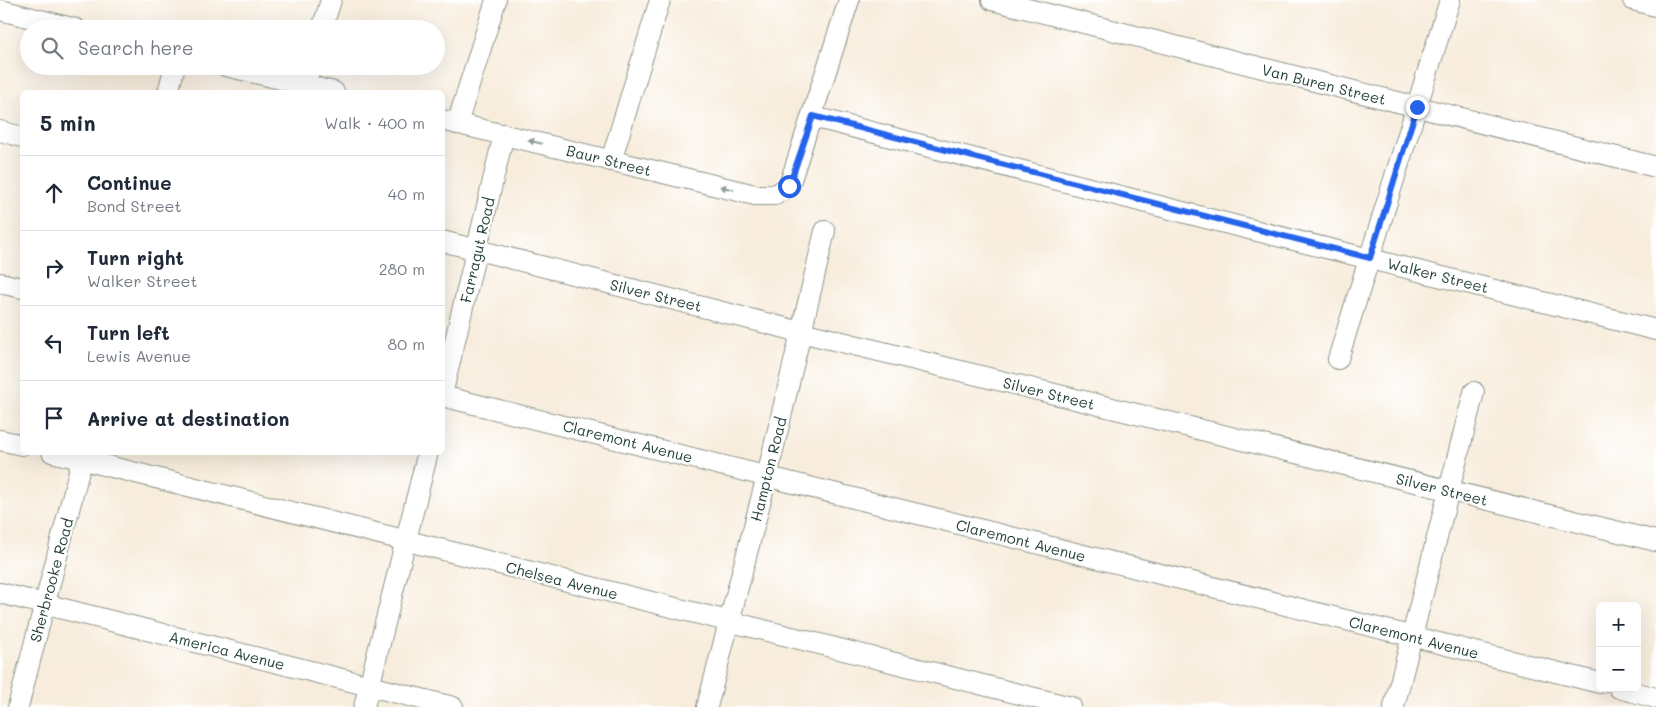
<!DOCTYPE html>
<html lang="en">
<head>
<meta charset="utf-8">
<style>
  :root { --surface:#fff; --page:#f2f2f3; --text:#1f2937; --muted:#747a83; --line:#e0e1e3 }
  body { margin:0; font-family:Mali,sans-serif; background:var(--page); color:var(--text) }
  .controls { position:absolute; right:15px; bottom:15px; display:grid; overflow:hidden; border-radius:8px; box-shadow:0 5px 20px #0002 }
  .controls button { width:45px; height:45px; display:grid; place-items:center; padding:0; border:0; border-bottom:1px solid var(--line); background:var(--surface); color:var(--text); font:25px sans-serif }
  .stop { position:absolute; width:15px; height:15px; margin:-11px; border:4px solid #2563eb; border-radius:50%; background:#fff }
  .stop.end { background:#2563eb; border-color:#fff; box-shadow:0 1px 5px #0008 }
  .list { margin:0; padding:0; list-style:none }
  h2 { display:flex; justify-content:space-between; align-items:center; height:65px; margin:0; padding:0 20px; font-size:21px }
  h2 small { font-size:16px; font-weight:400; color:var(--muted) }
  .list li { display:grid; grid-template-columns:32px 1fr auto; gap:15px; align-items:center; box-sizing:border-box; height:75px; padding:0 20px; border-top:1px solid var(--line) }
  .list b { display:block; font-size:19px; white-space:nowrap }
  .list p { margin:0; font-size:16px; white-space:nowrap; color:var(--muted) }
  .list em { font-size:16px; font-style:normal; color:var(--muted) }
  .icon { flex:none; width:28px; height:28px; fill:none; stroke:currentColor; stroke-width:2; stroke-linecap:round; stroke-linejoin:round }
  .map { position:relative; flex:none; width:1656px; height:707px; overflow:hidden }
  .search { position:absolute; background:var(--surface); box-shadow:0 5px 20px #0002; left:20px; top:20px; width:425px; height:55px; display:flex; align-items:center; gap:12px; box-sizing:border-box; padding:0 18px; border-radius:28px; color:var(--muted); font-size:19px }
  .panel { position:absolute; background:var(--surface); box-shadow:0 5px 20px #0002; left:20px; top:90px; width:425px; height:365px; border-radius:8px }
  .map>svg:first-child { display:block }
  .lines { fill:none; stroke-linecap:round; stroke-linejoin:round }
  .minor-casing { stroke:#8c9588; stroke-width:22 }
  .minor { stroke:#fff; stroke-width:20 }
  .oneway { fill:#8f9e9a }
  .route { stroke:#2563eb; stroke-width:6 }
  .labels { text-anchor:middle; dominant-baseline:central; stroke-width:4.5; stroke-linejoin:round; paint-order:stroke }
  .street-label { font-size:15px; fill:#1f3d34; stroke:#fff }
</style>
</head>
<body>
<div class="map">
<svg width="1656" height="707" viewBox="0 0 1656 707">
  <rect width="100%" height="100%" fill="#fff"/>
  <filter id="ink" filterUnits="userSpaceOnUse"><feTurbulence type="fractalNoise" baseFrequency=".02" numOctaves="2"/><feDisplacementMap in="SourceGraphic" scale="10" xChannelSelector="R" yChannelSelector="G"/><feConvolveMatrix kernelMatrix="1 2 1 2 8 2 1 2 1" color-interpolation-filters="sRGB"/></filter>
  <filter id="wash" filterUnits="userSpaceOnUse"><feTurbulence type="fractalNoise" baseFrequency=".0096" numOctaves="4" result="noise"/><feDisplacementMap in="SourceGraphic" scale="20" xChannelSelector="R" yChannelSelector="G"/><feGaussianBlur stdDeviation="1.12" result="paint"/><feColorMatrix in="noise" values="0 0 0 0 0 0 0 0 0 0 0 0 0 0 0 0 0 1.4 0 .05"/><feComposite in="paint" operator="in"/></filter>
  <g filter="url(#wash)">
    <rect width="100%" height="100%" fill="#f8eddd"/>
  </g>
  <g filter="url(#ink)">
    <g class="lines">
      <g class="minor-casing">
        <g id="minor">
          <path d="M 992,0 L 1656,167"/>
          <path d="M 1633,0 L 1656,6"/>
          <path d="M 0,10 L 76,29"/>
          <path d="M 322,29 L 331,0"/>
          <path d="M 226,66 L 334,92"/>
          <path d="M 305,86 L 311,66"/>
          <path d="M 168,92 L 175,66"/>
          <path d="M 813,117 L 1229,224 L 1656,330"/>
          <path d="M 442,120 L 755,195 L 775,195 L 789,186 L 849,0"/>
          <path d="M 457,124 L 496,0"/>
          <path d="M 0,131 L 22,137"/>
          <path d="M 611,161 L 660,0"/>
          <path d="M 442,241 L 801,332 L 1656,541"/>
          <path d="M 0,283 L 22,288"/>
          <path d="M 1338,359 L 1450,0"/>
          <path d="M 442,395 L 504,134"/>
          <path d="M 442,396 L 1600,683"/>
          <path d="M 0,440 L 22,445"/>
          <path d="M 52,452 L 1071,707"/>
          <path d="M 0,593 L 453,707"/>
          <path d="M 1619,688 L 1656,698"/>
          <path d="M 18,707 L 84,452"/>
          <path d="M 364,707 L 428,452"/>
          <path d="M 707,707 L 767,476 L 825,231"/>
          <path d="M 1394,707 L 1474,392"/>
        </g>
      </g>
      <use href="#minor" class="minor"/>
    </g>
    <defs><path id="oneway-solid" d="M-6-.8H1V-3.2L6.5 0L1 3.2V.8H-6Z" transform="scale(1.25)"/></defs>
    <g class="oneway">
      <use href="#oneway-solid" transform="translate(535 142) rotate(-166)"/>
      <use href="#oneway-solid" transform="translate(727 188) rotate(-167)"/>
    </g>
  </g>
  <g class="lines" filter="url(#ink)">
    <path class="route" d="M 789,186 L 813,116 L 1370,258 L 1417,107"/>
  </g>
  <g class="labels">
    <g class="street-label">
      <text transform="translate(1324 84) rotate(14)">Van Buren Street</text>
      <text transform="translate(609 160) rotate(14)">Baur Street</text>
      <text transform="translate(477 250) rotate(-77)">Farragut Road</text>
      <text transform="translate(1438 275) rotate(14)">Walker Street</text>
      <text transform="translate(656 295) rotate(14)">Silver Street</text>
      <text transform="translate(1049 393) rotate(14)">Silver Street</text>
      <text transform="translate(628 441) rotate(14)">Claremont Avenue</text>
      <text transform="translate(768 469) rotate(-76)">Hampton Road</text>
      <text transform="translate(1442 489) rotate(14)">Silver Street</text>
      <text transform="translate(1021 540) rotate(14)">Claremont Avenue</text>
      <text transform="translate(51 580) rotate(-75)">Sherbrooke Road</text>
      <text transform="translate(562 580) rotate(14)">Chelsea Avenue</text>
      <text transform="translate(1414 637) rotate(14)">Claremont Avenue</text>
      <text transform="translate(227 650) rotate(14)">America Avenue</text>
    </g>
  </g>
</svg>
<div class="controls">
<button>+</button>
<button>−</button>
</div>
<div class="stop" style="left:789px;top:186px"></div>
<div class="stop end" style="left:1417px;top:107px"></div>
<div class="search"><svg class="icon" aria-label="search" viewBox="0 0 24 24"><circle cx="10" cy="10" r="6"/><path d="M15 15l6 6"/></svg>Search here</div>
<section class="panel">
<h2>5 min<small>Walk · 400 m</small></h2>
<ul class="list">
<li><svg class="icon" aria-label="ahead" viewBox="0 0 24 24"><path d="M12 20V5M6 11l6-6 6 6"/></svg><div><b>Continue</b><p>Bond Street</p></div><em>40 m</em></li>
<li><svg class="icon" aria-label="right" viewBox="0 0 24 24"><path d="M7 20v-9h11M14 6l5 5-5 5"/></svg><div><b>Turn right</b><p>Walker Street</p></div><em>280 m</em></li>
<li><svg class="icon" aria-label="left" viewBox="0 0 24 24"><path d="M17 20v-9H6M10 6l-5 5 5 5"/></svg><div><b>Turn left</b><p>Lewis Avenue</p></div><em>80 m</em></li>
<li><svg class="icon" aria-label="arrive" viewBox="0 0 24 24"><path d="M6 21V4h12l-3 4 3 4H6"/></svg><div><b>Arrive at destination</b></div></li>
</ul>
</section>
</div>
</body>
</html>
